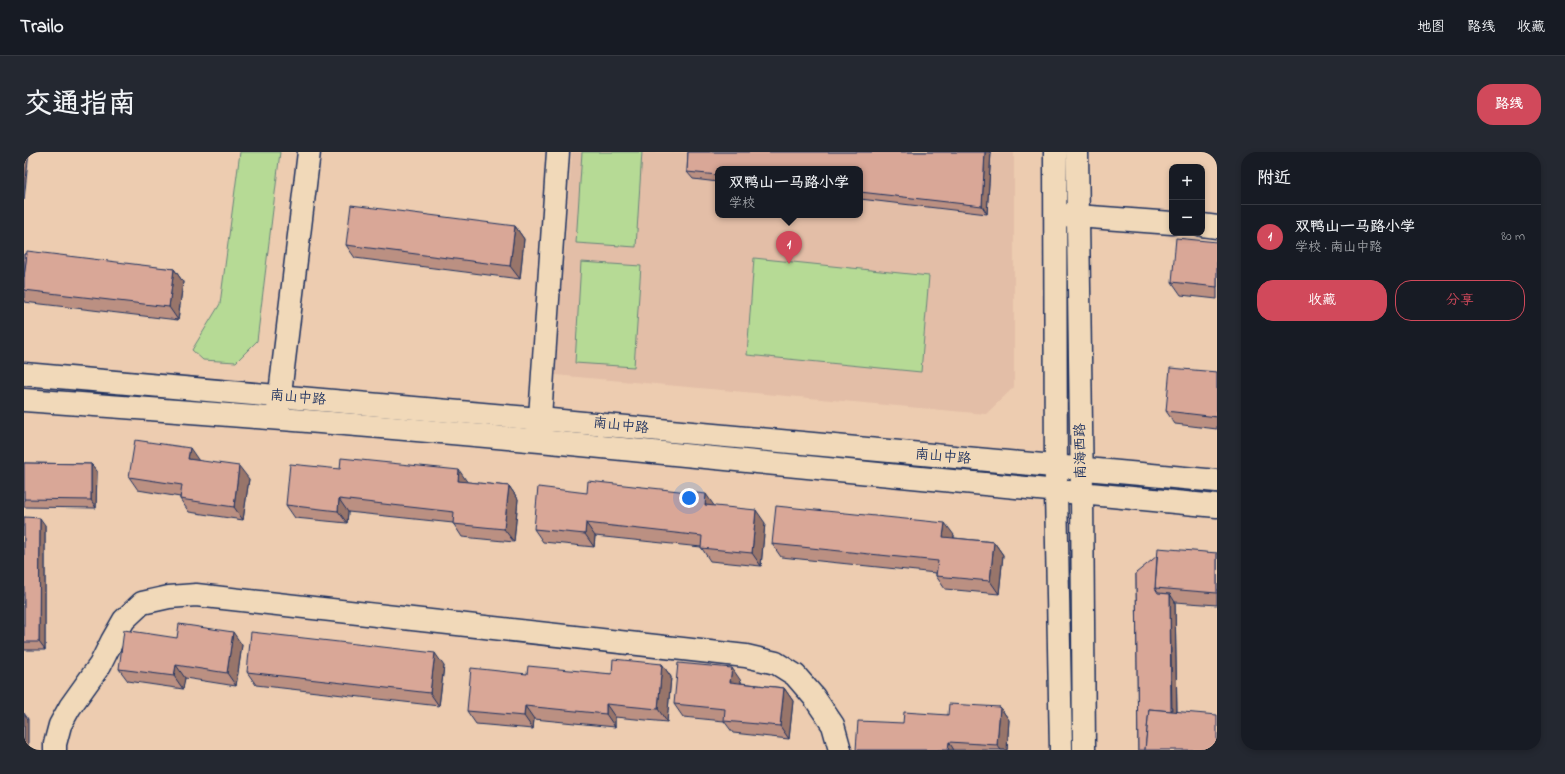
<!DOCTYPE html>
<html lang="zh">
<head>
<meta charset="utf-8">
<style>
  :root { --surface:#171b24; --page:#242831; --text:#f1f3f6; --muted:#9ea1a6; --line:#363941; --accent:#d1495b }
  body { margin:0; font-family:"Indie Flower","LXGW WenKai TC",sans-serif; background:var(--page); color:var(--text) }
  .controls { position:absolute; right:12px; top:12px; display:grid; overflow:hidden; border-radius:8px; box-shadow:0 2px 6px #0003 }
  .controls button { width:36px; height:36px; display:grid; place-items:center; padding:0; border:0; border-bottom:1px solid var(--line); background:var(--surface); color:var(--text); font:20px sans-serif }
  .you { position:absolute; left:665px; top:346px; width:14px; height:14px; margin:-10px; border:3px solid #fff; border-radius:50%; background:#1a73e8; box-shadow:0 0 0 6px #1a73e833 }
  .badge { display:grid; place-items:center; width:26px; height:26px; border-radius:50%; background:var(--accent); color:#fff; font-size:13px; font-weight:700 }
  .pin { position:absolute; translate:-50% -33px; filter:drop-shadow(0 1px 2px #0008) }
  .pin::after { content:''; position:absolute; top:21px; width:14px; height:12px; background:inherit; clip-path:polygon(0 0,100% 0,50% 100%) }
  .popup { position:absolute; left:691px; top:14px; width:148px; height:52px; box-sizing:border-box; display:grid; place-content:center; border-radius:8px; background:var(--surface); filter:drop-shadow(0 1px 3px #0005); font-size:13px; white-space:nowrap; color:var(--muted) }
  .popup b { font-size:15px; color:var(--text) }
  .popup::after { content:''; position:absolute; left:50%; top:100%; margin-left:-8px; border:8px solid transparent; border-top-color:var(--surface) }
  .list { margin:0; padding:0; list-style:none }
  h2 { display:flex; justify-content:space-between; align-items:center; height:52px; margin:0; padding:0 16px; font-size:17px }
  h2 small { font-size:13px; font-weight:400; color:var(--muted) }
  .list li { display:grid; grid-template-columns:26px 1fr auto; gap:12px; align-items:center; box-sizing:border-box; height:64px; padding:0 16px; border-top:1px solid var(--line) }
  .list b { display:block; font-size:15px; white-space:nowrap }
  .list p { margin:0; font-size:13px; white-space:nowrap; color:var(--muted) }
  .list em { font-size:13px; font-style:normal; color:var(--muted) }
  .actions { display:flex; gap:8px; padding:12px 16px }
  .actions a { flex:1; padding:9px 0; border:1px solid var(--accent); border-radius:16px; text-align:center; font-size:14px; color:var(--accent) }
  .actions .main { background:var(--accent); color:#fff }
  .map { position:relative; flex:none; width:1193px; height:598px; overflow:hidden; border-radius:16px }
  header { display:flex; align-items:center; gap:24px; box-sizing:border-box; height:56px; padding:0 20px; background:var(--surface); border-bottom:1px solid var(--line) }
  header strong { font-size:19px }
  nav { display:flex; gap:22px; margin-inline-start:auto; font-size:14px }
  .intro { display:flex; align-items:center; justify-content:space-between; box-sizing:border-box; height:96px; padding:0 24px }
  h1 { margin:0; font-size:28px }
  .button { padding:10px 18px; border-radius:16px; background:var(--accent); color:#fff; font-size:14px; font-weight:700 }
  main { display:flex; gap:24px; padding:0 24px }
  aside { flex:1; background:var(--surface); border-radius:16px; box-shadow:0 2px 6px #0003 }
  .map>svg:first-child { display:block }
  .built { fill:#e3bea7; fill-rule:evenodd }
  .green { fill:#b6da95; stroke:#68847a }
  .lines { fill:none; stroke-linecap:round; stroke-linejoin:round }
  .minor-casing { stroke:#1b2f5e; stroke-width:25 }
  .minor { stroke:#f1d9b9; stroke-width:22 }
  .wall { fill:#bb9082; stroke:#1b2f5e }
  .shaded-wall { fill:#98756a; stroke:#1b2f5e }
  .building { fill:#d9a797; stroke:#1b2f5e }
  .labels { text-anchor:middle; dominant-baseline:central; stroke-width:4; stroke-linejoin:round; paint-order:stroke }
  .street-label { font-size:14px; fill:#1b2f5e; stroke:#f1d9b9 }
</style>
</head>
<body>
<header>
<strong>Trailo</strong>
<nav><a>地图</a><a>路线</a><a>收藏</a></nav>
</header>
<div class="intro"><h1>交通指南</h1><a class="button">路线</a></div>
<main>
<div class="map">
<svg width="1193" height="598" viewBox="0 0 1193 598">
  <rect width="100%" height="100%" fill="#edccb0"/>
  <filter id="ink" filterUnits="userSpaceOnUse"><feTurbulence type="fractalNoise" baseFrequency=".025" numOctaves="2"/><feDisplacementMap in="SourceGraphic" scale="8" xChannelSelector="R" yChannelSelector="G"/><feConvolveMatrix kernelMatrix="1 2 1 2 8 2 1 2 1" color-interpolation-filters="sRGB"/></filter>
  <g filter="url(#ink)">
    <path class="built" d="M 548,0 L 990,0 L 990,235 L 962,262 L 531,223 ZM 694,17 L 836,17 L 836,63 L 694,63 Z"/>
    <g class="green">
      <path d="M 216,0 L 256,0 L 233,189 L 212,210 L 179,208 L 168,198 L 196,152 Z"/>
      <path d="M 558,0 L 618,0 L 612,95 L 552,91 Z"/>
      <path d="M 730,106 L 905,124 L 897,220 L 723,203 Z"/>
      <path d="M 557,110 L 617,114 L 610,215 L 551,211 Z"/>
    </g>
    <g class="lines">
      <g class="minor-casing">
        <g id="minor">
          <path d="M 1031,0 L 1032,340 L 1037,598"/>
          <path d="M 1053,0 L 1058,342 L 1060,598"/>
          <path d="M 1039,63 L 1148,71"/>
          <path d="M 1178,73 L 1193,75"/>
          <path d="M 0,222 L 516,267 L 1193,329"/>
          <path d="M 0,248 C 172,260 344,273 516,289 C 742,310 967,334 1193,354"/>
          <path d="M 254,258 L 285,0"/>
          <path d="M 515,280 L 534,0"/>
          <path d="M 31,598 L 31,592 L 36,573 L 46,555 L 76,513 L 88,489 L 100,468 L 118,451 L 145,445 L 172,443 L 722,504 L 752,511 L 771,523 L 790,545 L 809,573 L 816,598"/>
        </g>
      </g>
      <use href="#minor" class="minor"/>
    </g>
    <g class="wall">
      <path d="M 664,0 L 967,0 L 963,62 L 836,47 L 836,17 L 694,17 L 694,30 L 669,27 L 663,20 Z"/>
      <path d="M 491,74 L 500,87 L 496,127 L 331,106 L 322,93 Z"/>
      <path d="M 1193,90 L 1193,147 L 1157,143 L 1148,130 Z"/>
      <path d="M 0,102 L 150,117 L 159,130 L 154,168 L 0,150 Z"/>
      <path d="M 1193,220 L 1193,277 L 1151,272 L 1142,259 Z"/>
      <path d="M 175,309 L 225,327 L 219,368 L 165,360 L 156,347 L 156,345 L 114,338 L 105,325 Z"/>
      <path d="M 0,311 L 67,312 L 73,319 L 72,356 L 0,355 Z"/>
      <path d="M 443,330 L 485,334 L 494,347 L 490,390 L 438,385 L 429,371 L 324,360 L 323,371 L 271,366 L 262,353 Z"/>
      <path d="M 690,354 L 741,371 L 737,414 L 686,409 L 677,395 L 571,384 L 570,395 L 519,390 L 510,377 Z"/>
      <path d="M 0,365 L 21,373 L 21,498 L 0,498 Z"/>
      <path d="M 930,383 L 930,386 L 970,390 L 979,403 L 975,442 L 921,437 L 912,424 L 912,421 L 757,405 L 748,392 Z"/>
      <path d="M 1193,401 L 1193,453 L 1151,450 L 1153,559 L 1114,598 L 1112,421 Z"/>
      <path d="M 153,486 L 218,493 L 212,534 L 161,526 L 159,537 L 104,529 L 95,517 Z"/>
      <path d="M 638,512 L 647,525 L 643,570 L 591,565 L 591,575 L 510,567 L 509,577 L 452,572 L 443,559 L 503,522 L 588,522 Z"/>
      <path d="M 420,514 L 415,554 L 232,533 L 223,520 Z"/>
      <path d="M 717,529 L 717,531 L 760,536 L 769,549 L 765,587 L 709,581 L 700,569 L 659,565 L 650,552 Z"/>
      <path d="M 976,555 L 985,568 L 983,598 L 832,598 L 879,571 L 924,563 Z"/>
    </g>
    <g class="shaded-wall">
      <path d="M 0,0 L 5,0 L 0,48 Z"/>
      <path d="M 961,0 L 967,0 L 963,62 L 958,54 Z"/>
      <path d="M 491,74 L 500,87 L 496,127 L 486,114 Z"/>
      <path d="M 150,117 L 159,130 L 154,168 L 145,155 Z"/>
      <path d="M 166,296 L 175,309 L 164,307 Z"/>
      <path d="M 67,312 L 73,319 L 72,356 L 67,348 Z"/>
      <path d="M 215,314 L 225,327 L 219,368 L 210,355 Z"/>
      <path d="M 435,318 L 444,331 L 434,329 Z"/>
      <path d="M 485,334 L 494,347 L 490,390 L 480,377 Z"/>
      <path d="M 682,342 L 691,355 L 681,353 Z"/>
      <path d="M 315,347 L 324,360 L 323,371 L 314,359 Z"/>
      <path d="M 732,358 L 741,371 L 737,414 L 728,401 Z"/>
      <path d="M 16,366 L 21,373 L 21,498 L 15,490 Z"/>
      <path d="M 562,371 L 571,384 L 570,395 L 561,382 Z"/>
      <path d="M 921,371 L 930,383 L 928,398 L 919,385 Z"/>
      <path d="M 970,390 L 979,403 L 975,442 L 966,429 Z"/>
      <path d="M 1146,442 L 1151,450 L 1153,571 L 1148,564 Z"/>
      <path d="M 209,480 L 218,493 L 212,534 L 203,521 Z"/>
      <path d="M 411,501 L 420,514 L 415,554 L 406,541 Z"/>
      <path d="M 638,512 L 647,525 L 643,570 L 634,557 Z"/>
      <path d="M 152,513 L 161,526 L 159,537 L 150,524 Z"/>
      <path d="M 708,516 L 717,529 L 715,543 L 706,530 Z"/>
      <path d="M 760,536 L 769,549 L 765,587 L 756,574 Z"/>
      <path d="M 582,552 L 591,565 L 591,575 L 582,562 Z"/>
      <path d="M 501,554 L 510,567 L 509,577 L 500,564 Z"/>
      <path d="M 976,555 L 985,568 L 983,598 L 977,598 L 973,593 Z"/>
      <path d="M 0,561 L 4,567 L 4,598 L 0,598 Z"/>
      <path d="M 925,590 L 930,598 L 924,598 Z"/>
    </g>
    <g class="building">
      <path d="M 664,0 L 961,0 L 958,54 L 836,40 L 836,17 L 694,17 L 694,23 L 663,20 Z"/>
      <path d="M 327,53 L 491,74 L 486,114 L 322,93 Z"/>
      <path d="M 1152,86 L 1193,90 L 1193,135 L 1148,130 Z"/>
      <path d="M 3,99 L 150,117 L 145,155 L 0,138 L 0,125 Z"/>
      <path d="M 0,102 L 3,102 L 0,125 Z"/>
      <path d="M 1146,216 L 1193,220 L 1193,265 L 1142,259 Z"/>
      <path d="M 111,288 L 166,296 L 164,307 L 215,314 L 210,355 L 156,347 L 158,333 L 105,325 Z"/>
      <path d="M 317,306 L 435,318 L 434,329 L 485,334 L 480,377 L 429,372 L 430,360 L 315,347 L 314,359 L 262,353 L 266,312 L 316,317 Z"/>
      <path d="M 0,311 L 67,312 L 67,348 L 0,347 Z"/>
      <path d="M 564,329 L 682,342 L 681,353 L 732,358 L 728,401 L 677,396 L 678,384 L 562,371 L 561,382 L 510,377 L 514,335 L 563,341 Z"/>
      <path d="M 752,354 L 921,371 L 919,385 L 970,390 L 966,429 L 912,424 L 914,409 L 748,392 Z"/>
      <path d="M 0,365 L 16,366 L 15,490 L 0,490 Z"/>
      <path d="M 1134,396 L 1193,401 L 1193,441 L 1131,436 Z"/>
      <path d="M 1133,404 L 1131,436 L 1134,441 L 1146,442 L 1147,559 L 1125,557 L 1121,598 L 1114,598 L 1112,421 Z"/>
      <path d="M 155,472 L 209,480 L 203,521 L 152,513 L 150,524 L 95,517 L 100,478 L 153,486 Z"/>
      <path d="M 227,480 L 411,501 L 406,541 L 223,520 Z"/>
      <path d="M 589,507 L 638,512 L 634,557 L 582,552 L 582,562 L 501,554 L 500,564 L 443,559 L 447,516 L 503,522 L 504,514 L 588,522 Z"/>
      <path d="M 654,511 L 708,516 L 706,530 L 760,536 L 756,574 L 700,569 L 701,557 L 650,552 Z"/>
      <path d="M 925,552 L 976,555 L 973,593 L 925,590 L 924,598 L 832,598 L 834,569 L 879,571 L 880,560 L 924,563 Z"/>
      <path d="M 1125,557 L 1193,563 L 1193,598 L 1121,598 Z"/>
    </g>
  </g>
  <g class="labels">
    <g class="street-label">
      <text transform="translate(274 246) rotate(5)">南山中路</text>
      <text transform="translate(597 274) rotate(6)">南山中路</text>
      <text transform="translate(1057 299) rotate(-91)">南海西路</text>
      <text transform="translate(919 305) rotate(5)">南山中路</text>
    </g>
  </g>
</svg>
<div class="controls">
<button>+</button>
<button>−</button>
</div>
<div class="you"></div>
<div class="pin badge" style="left:765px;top:112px">1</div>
<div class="popup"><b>双鸭山一马路小学</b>学校</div>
</div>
<aside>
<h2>附近<small></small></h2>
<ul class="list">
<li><span class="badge">1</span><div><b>双鸭山一马路小学</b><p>学校 · 南山中路</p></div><em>80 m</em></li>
</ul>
<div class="actions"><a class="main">收藏</a><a>分享</a></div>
</aside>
</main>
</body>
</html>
